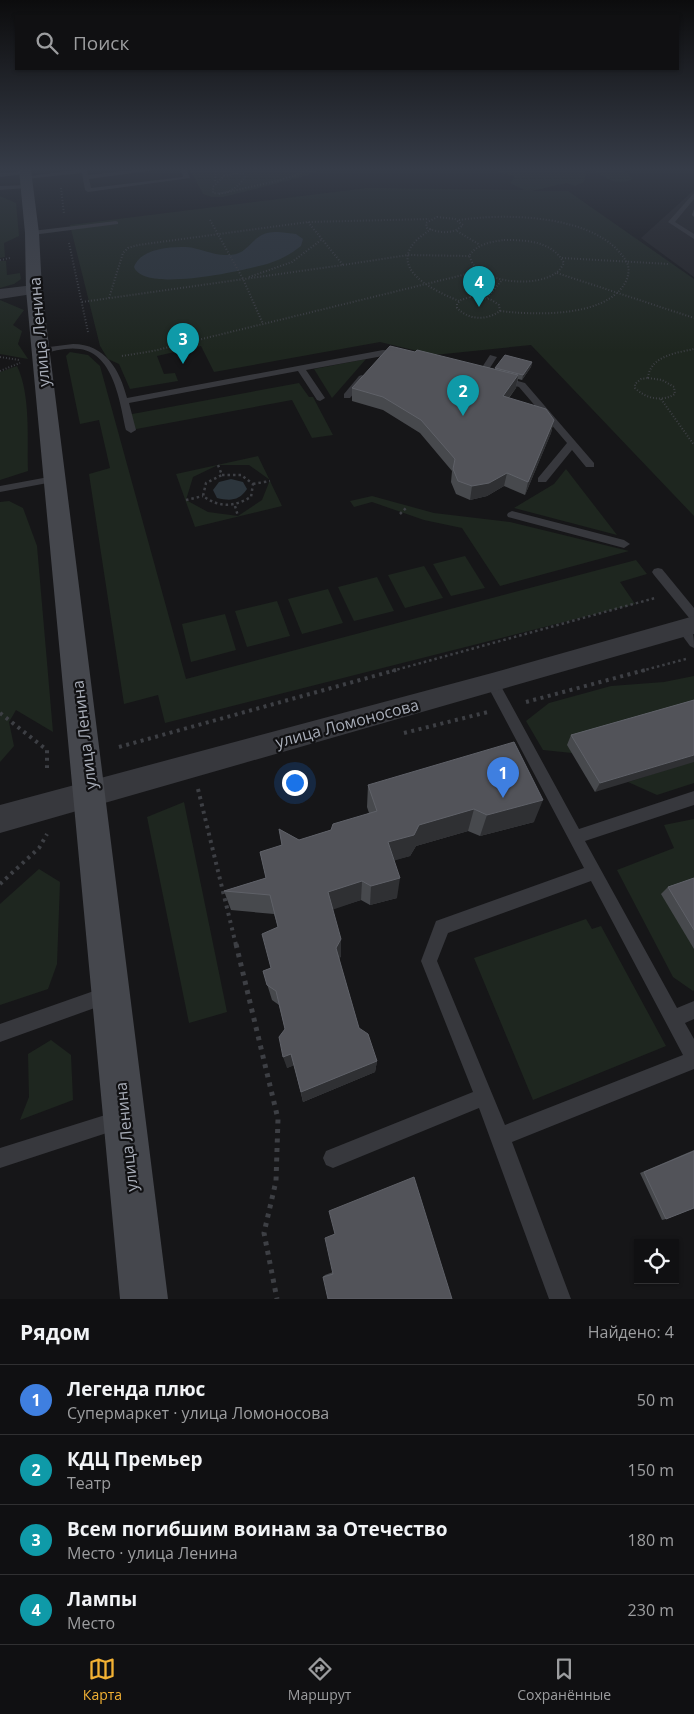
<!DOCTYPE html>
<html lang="ru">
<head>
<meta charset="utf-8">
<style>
  :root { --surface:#101012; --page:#1e1e20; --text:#f1f3f6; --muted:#9c9d9f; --line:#303032; --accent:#f2b134 }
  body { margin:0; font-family:"Open Sans",sans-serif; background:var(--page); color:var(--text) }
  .controls { position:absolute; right:15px; bottom:15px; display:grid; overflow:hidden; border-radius:0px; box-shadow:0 1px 4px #0004 }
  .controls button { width:45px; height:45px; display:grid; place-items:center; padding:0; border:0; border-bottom:1px solid var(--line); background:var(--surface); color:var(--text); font:25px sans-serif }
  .you { position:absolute; left:294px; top:782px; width:18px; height:18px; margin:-12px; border:4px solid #fff; border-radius:50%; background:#1a73e8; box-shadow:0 0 0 8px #1a73e833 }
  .badge { display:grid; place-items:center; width:32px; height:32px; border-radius:50%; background:var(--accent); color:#fff; font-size:16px; font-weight:700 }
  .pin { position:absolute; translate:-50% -41px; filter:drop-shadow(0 1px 2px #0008) }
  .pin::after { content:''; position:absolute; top:26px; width:18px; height:15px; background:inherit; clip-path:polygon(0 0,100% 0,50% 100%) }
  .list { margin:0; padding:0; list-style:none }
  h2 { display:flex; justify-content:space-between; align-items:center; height:65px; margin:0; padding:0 20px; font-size:21px }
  h2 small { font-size:16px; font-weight:400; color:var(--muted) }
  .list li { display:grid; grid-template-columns:32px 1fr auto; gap:15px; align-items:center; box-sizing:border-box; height:70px; padding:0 20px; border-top:1px solid var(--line) }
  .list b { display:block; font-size:19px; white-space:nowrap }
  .list p { margin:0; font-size:16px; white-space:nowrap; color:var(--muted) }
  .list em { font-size:16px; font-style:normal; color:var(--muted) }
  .icon { flex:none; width:28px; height:28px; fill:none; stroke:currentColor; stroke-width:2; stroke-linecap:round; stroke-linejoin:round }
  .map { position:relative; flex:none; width:694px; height:1299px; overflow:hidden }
  .search { position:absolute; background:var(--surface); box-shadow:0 1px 4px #0004; left:15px; right:15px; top:15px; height:55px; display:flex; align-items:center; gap:12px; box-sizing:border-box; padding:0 18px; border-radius:0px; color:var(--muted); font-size:19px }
  .sheet { height:345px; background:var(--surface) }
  nav { display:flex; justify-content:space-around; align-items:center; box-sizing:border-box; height:70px; border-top:1px solid var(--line); background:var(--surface); font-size:14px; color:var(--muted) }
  nav a { display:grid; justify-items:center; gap:2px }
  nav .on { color:var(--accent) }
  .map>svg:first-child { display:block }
  .built { fill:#222225 }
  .green { fill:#1e261f; fill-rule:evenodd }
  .water { fill:#2c353c }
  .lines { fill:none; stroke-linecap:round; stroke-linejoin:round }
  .path-far3 { stroke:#3d3f44; stroke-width:2; stroke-dasharray:1 2; stroke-linecap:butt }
  .path-far2 { stroke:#3d3f44; stroke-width:2.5; stroke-dasharray:2.5 3; stroke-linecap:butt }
  .path-far1 { stroke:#3d3f44; stroke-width:4; stroke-dasharray:3 4.5; stroke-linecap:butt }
  .path { stroke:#3d3f44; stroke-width:5; stroke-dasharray:4 5.5; stroke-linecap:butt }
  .lane { fill:#37383d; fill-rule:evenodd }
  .street { fill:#37383d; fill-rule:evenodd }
  .secondary { fill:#45474d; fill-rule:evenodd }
  .wall { fill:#47494d }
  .shaded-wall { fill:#2f3033 }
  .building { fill:#525359; stroke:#5f6168 }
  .labels { text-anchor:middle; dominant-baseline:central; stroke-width:4.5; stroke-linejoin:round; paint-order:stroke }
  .street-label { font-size:16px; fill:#a8adb8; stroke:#111113 }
</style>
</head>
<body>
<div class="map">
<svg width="694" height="1299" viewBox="0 0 694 1299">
  <rect width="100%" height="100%" fill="#161618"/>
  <path class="built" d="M 694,190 L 694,277 L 641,238 Z"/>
  <g class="green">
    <path d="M 190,170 L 320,170 L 306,176 L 223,197 L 212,197 L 203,194 Z"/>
    <path d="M 498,170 L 584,170 L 586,174 L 584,182 L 575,186 L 566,183 L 532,191 L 568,191 L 694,279 L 694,516 L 531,345 L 434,355 L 380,342 L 214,372 L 201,346 L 157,356 L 164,374 L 175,373 L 178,381 L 130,389 L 119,364 L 108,359 L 100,346 L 70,225 L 367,188 L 524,190 L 510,183 L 514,178 L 513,175 L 501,173 Z"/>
    <path d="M 594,170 L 623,170 L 633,179 C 617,186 608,180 594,170 Z"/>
    <path d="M 0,196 L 16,203 L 19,236 L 4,243 L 5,257 L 0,258 Z"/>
    <path d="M 0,261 L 6,261 L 7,275 L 20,273 L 21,279 L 14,284 L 0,288 Z"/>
    <path d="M 0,300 L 24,310 L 13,325 L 22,331 L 18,344 L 28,359 L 0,354 Z"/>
    <path d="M 70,352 L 88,355 L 100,366 L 186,679 L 636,560 L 647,574 L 620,582 L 635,604 L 165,723 L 158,695 L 124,704 L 89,474 L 110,468 L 99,420 L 80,424 L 66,356 Z"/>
    <path d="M 366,359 L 332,398 L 314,369 Z"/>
    <path d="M 17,366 C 31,395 27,440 28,471 L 0,480 L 0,372 Z"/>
    <path d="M 299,383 L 309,397 L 313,397 L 333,435 L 312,438 L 292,400 L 131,430 L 127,415 Z"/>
    <path d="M 258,456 L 282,506 L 195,527 L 176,474 ZM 218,465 L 249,465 L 270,480 L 262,500 L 238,516 L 208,512 L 186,500 L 193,477 Z"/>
    <path d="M 566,469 L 617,535 L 514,508 L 554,484 Z"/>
    <path d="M 372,496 L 434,513 L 510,522 L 629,551 L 500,586 L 462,528 L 424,520 L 372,502 L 354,507 L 350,501 Z"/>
    <path d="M 9,501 L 23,508 L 37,546 L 53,732 L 16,710 L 9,722 L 14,746 L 0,762 L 0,502 Z"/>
    <path d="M 465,556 L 485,588 L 451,596 L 433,564 Z"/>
    <path d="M 424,566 L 443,598 L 405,608 L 388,575 Z"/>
    <path d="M 377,577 L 394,611 L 354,621 L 338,587 Z"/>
    <path d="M 328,589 L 343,623 L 302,634 L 288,599 Z"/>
    <path d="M 277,601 L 290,636 L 247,647 L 235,611 Z"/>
    <path d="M 225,614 L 236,650 L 191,662 L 182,624 Z"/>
    <path d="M 694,676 L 694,707 L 572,753 L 543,750 L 526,721 L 549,703 L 611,686 L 664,682 Z"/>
    <path d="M 694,761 L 694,783 L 657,795 L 628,782 Z"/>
    <path d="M 184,802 L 227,1012 L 189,1023 L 147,817 Z"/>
    <path d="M 694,819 L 694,990 L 693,991 L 673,977 L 617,870 L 674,848 L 664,825 Z"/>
    <path d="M 39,869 L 60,882 L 57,964 L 48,989 L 0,1005 L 0,904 Z"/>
    <path d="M 586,919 L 592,929 L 601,926 L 666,1046 L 533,1100 L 474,958 Z"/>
    <path d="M 51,1040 L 71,1055 L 73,1100 L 20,1120 L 29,1097 L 28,1054 Z"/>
  </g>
  <g class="water">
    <path d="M 279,232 L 296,234 L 303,239 L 301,246 C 291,254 282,259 270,263 C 248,270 144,294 134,267 C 141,248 170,247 186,247 C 201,248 214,256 228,255 C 245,255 248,244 260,236 C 266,232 273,232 279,232 Z"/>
    <path d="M 231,479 L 243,482 L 247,489 C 239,501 230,501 217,498 L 213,490 L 219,482 Z"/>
  </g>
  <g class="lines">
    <g class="path-far3">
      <path d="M 237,173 L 243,174 L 245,177 C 238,188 227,195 213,193 L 213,187 L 224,176 Z"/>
      <path d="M 215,181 L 216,170"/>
      <path d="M 61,188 L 64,214"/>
      <path d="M 219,194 L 277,181 L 312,170"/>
      <path d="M 437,217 L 455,219 L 463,225 C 453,235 439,233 427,228 L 426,223 Z"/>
      <path d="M 210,220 L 243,279 L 263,324"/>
      <path d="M 459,220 C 506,213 598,214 626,261 C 630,267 629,276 625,283 C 605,318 534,315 500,311"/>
      <path d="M 431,229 C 423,235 413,241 409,251 C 399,276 442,294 459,301"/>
      <path d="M 457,231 L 480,245"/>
      <path d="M 504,240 C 527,240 552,241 564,263 C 562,266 560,270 557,272 C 539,287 491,284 475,266 C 472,264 471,259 469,256 C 477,244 490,242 504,240 Z"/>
      <path d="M 69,243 L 88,332"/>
      <path d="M 562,258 L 669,264"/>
      <path d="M 0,260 L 10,258"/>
      <path d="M 343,265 L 408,255 L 469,256"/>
      <path d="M 557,273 L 694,318"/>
      <path d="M 249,277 L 292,262 L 321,240"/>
      <path d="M 470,297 L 490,299 L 499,305 L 500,311 C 486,321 469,320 457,308 L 457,304 L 461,300 Z"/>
      <path d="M 109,298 L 123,253 L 128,248 L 138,245 L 308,222 L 429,219"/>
      <path d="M 487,298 L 502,280"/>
      <path d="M 82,302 L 343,265 L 308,222"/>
      <path d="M 122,356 L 153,351 L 479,271"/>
      <path d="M 0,357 L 19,360"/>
      <path d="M 0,371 L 20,363"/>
      <path d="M 648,378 L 662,380 L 674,387 L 675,394 C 662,402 646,399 635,388 L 635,384 L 641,379 Z"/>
      <path d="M 648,378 C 650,356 676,353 694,349"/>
      <path d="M 661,399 L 694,445"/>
    </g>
    <g class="path-far2">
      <path d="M 218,465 L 222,475"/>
      <path d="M 222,475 L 241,475 L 253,484 L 251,497 C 233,507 220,508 203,496 L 206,483 Z"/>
      <path d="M 253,484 L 270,481"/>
      <path d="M 186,500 L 203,496"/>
      <path d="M 235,506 L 238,516"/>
      <path d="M 400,514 L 406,508"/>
      <path d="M 392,671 L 655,598"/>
      <path d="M 641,671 L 686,659"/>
    </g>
    <g class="path-far1">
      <path d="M 526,702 L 645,670"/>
      <path d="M 0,713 L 47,750 L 47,768"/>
      <path d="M 404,733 L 488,712"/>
      <path d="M 119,747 L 396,670"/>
      <path d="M 198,789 L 236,945"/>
      <path d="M 0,884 L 39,848 L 47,834"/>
    </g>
    <path class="path" d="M 236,944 L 278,1119 L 276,1181 L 264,1233 L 277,1299"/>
    <g class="lane">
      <path d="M 75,170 L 87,170 L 88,175 L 134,170 L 155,170 L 89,179 L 91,188 L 183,177 L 181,170 L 187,170 L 190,178 L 88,192 L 85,190 L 82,173 L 26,179 L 23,177 Z"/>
      <path d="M 27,171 L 25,174 L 0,177 L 0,173 Z"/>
      <path d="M 28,185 L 26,188 L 0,190 L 0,186 Z"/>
      <path d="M 694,193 L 694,199 L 675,222 L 694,234 L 694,239 L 668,222 Z"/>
      <path d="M 116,221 L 118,222 L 118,224 L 32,235 L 29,233 L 32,231 Z"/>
      <path d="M 73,344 C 105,344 120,370 127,398 L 383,350 L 401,351 L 405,354 L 401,357 L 383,356 L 306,370 L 325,398 L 320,401 L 317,400 L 298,371 L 129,403 L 136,430 L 131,433 L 126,430 C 120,403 114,354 80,349 C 67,347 54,351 41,354 L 37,351 L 41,348 Z"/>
      <path d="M 490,355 L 497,357 L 484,377 L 478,377 L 477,375 Z"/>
      <path d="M 362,375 L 366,378 L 365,380 L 350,398 L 344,398 L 344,394 L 359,376 Z"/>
      <path d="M 500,376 L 525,383 L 594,463 L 594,467 L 586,467 L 572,450 L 546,482 L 538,482 L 538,478 L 567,443 L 519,387 L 497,381 L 497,377 Z"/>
      <path d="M 54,476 L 58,477 L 58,481 L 0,492 L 0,486 Z"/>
      <path d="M 512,511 L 624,540 L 630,544 L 624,548 L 508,517 L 507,515 L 508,513 Z"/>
      <path d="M 658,568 L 662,569 L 694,608 L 694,621 L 690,619 L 654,575 L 652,572 L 654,569 Z"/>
      <path d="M 682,622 C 694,626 694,637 694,648 L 690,646 L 676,627 L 678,624 Z"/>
      <path d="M 492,678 L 497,679 L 579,829 L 694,791 L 694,805 L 585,841 L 677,1008 L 694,1001 L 694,1019 L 685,1023 L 694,1039 L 694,1069 L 512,1142 L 571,1299 L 549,1299 L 479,1108 L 333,1168 L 326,1165 L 323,1158 L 326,1151 L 473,1092 L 421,961 L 436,921 L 584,868 L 486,683 L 487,679 ZM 591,881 L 683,1055 L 505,1125 L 437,961 L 448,933 Z"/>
      <path d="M 108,986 L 114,989 L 117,995 L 114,1001 L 0,1042 L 0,1024 Z"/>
      <path d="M 118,1111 L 125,1113 L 127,1120 L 125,1127 L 0,1168 L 0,1148 Z"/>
    </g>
    <g class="street">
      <path d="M 34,285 L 39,287 L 42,290 L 39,293 L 0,299 L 0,289 Z"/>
      <path d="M 694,616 L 694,634 L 0,833 L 0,805 L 492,673 Z"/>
    </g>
    <path class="secondary" d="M 19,170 L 31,170 L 39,233 L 42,290 L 168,1299 L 120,1299 L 26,290 L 25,233 Z"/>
  </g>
  <g class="wall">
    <path d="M 694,209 L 694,217 L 692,215 Z"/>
    <path d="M 415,352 L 495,369 L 495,368 L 532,362 L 531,367 L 522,380 L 518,379 L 516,388 L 509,398 L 554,420 L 551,433 L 525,495 L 504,486 L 487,496 L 470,500 L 456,494 L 451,482 L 452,471 L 420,433 L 383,410 L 352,401 L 352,388 Z"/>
    <path d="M 694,700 L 595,792 L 567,745 L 571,735 Z"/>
    <path d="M 368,785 L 534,822 L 480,836 L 468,831 L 416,846 L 410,856 L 394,860 L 397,898 L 370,905 L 361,900 L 332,909 L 341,956 L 339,959 L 359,1028 L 377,1061 L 375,1072 L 303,1102 L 294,1065 L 287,1068 L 285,1029 L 279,1005 L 272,1000 L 263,971 L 271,968 L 278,927 L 274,914 L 231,910 L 224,891 L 266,878 L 260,852 L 282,846 L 279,829 L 299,840 L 331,830 L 369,813 L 367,807 Z"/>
    <path d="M 694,878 L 694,949 L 661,894 L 668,887 Z"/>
    <path d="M 694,1150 L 694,1208 L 666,1219 L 662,1220 L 640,1173 Z"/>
    <path d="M 333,1272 L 452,1299 L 323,1277 L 325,1275 Z"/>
  </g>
  <g class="shaded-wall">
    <path d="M 532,362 L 531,367 L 522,380 L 523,375 Z"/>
    <path d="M 518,375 L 516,388 L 500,409 L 503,396 Z"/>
    <path d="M 554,420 L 551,433 L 525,495 L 528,482 Z"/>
    <path d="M 507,473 L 504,486 L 487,496 L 470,500 L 472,486 Z"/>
    <path d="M 694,755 L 694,762 L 595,792 L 600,783 Z"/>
    <path d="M 543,800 L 534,822 L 480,836 L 487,815 Z"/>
    <path d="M 474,809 L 468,831 L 416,846 L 410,856 L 386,863 L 388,842 L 419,825 Z"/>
    <path d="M 400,878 L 397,898 L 370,905 L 371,886 Z"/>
    <path d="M 362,881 L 361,900 L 329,911 L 328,892 Z"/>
    <path d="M 341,939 L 341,956 L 337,964 L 336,948 Z"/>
    <path d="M 291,1054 L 295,1065 L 287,1068 L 283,1057 Z"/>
    <path d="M 377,1061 L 375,1072 L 303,1102 L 301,1092 Z"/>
  </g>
  <g class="building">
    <path d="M 390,346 L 415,352 L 417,350 L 518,375 L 503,396 L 546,409 L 554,420 L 528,482 L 507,473 L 489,483 L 472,486 L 458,481 L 453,469 L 455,459 L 421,420 L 383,397 L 352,388 Z"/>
    <path d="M 505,355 L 532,362 L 523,375 L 495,368 Z"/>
    <path d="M 694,700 L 694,755 L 600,783 L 571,735 Z"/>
    <path d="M 514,742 L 543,800 L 487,815 L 474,809 L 419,825 L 414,835 L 388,842 L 400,878 L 371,886 L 362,881 L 328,892 L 341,939 L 336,948 L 359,1028 L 368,1034 L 377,1061 L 301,1092 L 291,1054 L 283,1057 L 279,1037 L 285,1029 L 276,991 L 267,985 L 263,971 L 271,968 L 262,934 L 278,927 L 270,895 L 224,891 L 266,878 L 260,852 L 282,845 L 279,829 L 299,840 L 331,830 L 333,824 L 377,811 L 368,785 Z"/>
    <path d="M 694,878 L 694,930 L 668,887 Z"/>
    <path d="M 694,1151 L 694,1208 L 666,1219 L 644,1172 Z"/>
    <path d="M 414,1177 L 452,1299 L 328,1299 L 323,1277 L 333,1274 L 325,1238 L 335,1234 L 329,1211 Z"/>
  </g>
  <linearGradient id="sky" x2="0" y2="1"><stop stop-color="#0c0c0d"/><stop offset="0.48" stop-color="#363c48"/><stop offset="1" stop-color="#363c48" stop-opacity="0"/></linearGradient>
  <rect width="694" height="352" fill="url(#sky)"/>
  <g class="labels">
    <g class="street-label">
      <text transform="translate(39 332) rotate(-95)">улица Ленина</text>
      <text transform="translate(347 723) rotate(-15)">улица Ломоносова</text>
      <text transform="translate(84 735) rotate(-97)">улица Ленина</text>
      <text transform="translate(126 1137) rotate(-96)">улица Ленина</text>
    </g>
  </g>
</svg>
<div class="controls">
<button><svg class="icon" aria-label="locate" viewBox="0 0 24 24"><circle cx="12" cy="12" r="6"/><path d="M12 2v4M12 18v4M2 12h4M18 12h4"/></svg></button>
</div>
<div class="you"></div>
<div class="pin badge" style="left:503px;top:798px;background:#3f7fe0">1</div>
<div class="pin badge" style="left:463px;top:416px;background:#0f9aa8">2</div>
<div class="pin badge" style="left:183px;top:364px;background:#0f9aa8">3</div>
<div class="pin badge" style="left:479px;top:307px;background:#0f9aa8">4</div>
<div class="search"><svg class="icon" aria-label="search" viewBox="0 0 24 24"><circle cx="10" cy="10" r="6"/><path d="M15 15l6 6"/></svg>Поиск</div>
</div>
<section class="sheet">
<h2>Рядом<small>Найдено: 4</small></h2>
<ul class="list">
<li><span class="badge" style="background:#3f7fe0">1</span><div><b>Легенда плюс</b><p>Супермаркет · улица Ломоносова</p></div><em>50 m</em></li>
<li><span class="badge" style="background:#0f9aa8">2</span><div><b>КДЦ Премьер</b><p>Театр</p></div><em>150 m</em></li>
<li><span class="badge" style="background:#0f9aa8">3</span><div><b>Всем погибшим воинам за Отечество</b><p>Место · улица Ленина</p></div><em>180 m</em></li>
<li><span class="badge" style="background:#0f9aa8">4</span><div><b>Лампы</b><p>Место</p></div><em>230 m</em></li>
</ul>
</section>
<nav>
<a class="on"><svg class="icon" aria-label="map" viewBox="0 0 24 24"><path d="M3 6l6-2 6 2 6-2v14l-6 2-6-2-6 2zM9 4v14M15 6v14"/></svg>Карта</a>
<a><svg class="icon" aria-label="directions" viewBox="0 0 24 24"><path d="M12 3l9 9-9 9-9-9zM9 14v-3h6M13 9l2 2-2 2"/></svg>Маршрут</a>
<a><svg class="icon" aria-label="saved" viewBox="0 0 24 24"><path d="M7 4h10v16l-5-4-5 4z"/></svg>Сохранённые</a>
</nav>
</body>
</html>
